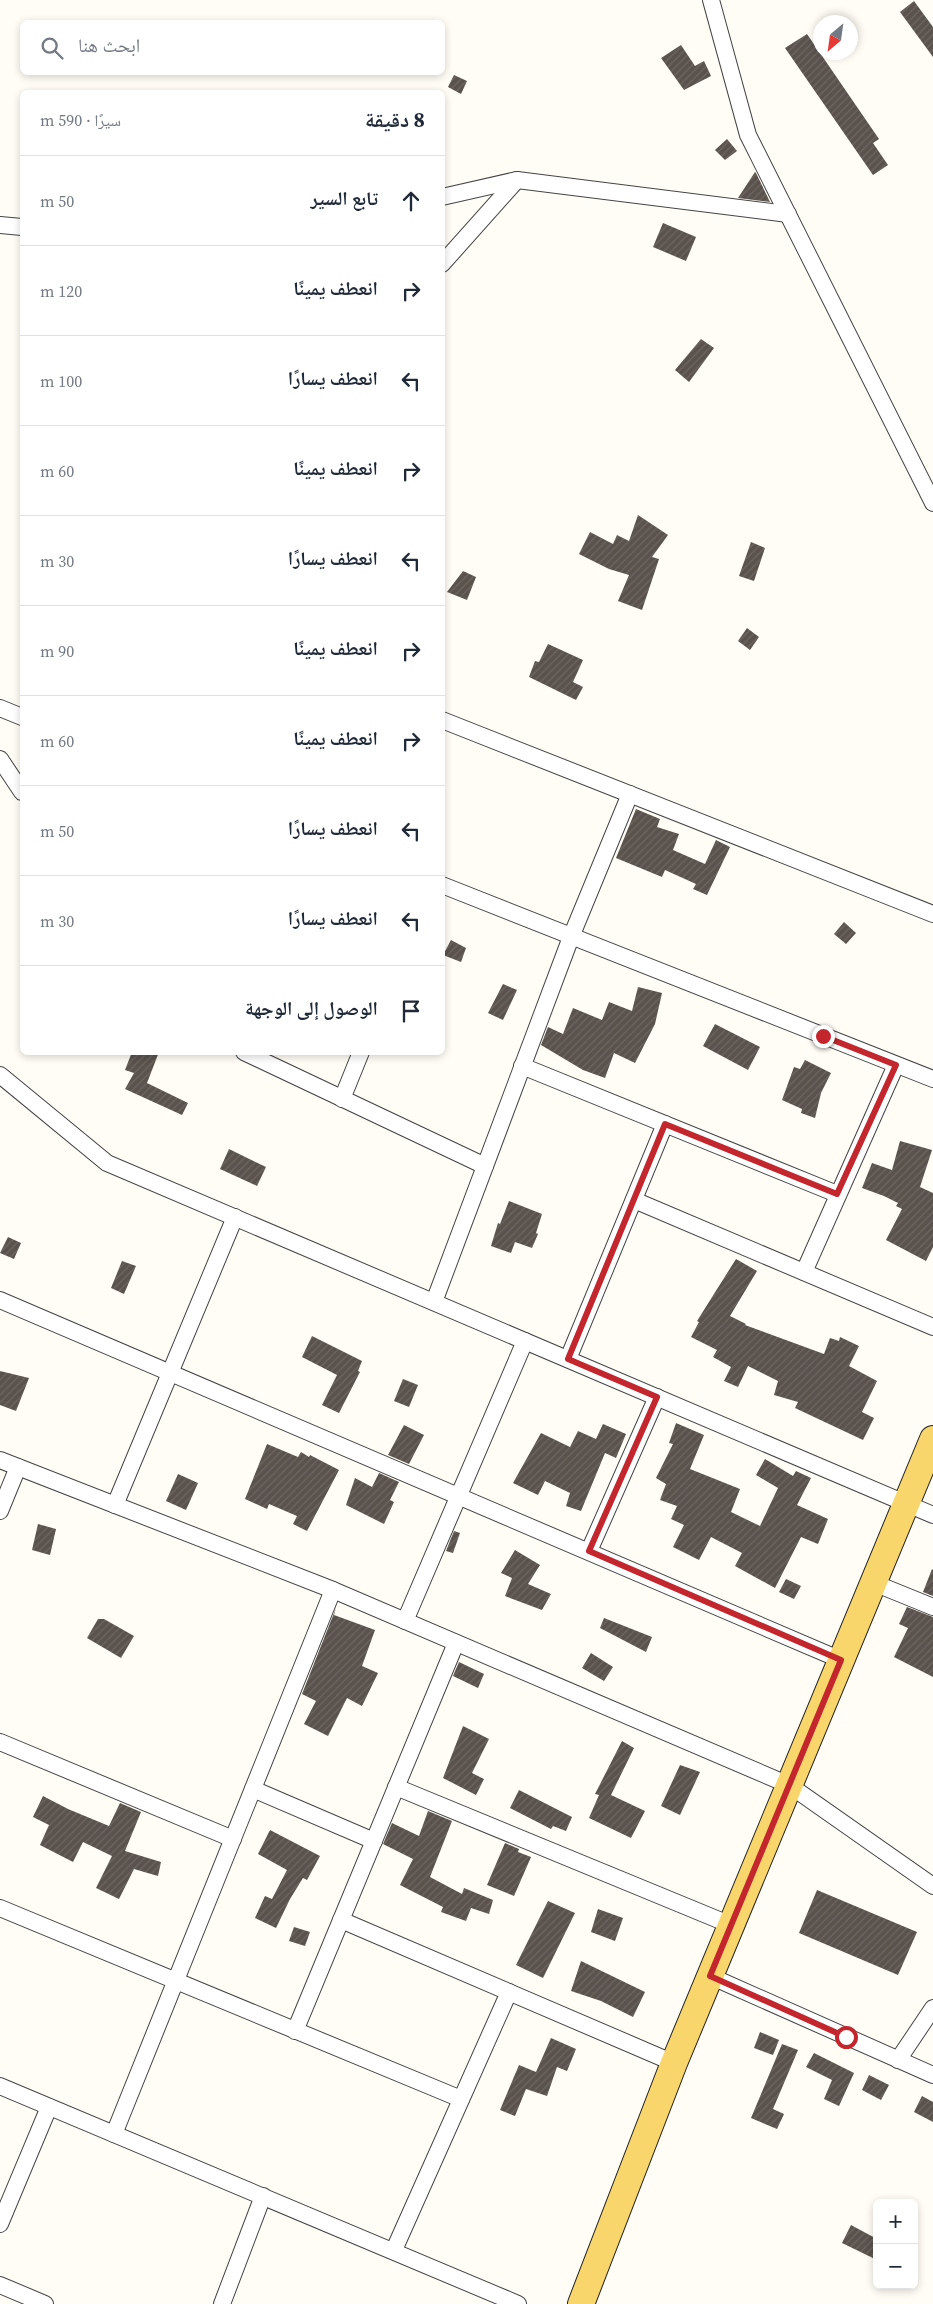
<!DOCTYPE html>
<html lang="ar">
<head>
<meta charset="utf-8">
<style>
  :root { --surface:#fff; --page:#f6f6f7; --text:#1f2937; --muted:#747a83; --line:#e0e1e3 }
  body { margin:0; font-family:"Source Serif 4","Noto Naskh Arabic",serif; background:var(--page); color:var(--text); direction:rtl }
  .controls { position:absolute; right:15px; bottom:15px; display:grid; overflow:hidden; border-radius:8px; box-shadow:0 2px 8px #0003 }
  .controls button { width:45px; height:45px; display:grid; place-items:center; padding:0; border:0; border-bottom:1px solid var(--line); background:var(--surface); color:var(--text); font:25px sans-serif }
  .compass { position:absolute; left:813px; top:15px; width:45px; height:45px; border-radius:50%; background:var(--surface); box-shadow:0 2px 8px #0003; rotate:209deg }
  .stop { position:absolute; width:15px; height:15px; margin:-11px; border:4px solid #c4262e; border-radius:50%; background:#fff }
  .stop.end { background:#c4262e; border-color:#fff; box-shadow:0 1px 5px #0008 }
  .list { margin:0; padding:0; list-style:none }
  h2 { display:flex; justify-content:space-between; align-items:center; height:65px; margin:0; padding:0 20px; font-size:21px }
  h2 small { font-size:16px; font-weight:400; color:var(--muted) }
  .list li { display:grid; grid-template-columns:32px 1fr auto; gap:15px; align-items:center; box-sizing:border-box; height:90px; padding:0 20px; border-top:1px solid var(--line) }
  .list b { display:block; font-size:19px; white-space:nowrap }
  .list em { font-size:16px; font-style:normal; color:var(--muted) }
  .icon { flex:none; width:28px; height:28px; fill:none; stroke:currentColor; stroke-width:2; stroke-linecap:round; stroke-linejoin:round }
  .map { position:relative; flex:none; width:933px; height:2304px; overflow:hidden; direction:ltr }
  .search { position:absolute; background:var(--surface); box-shadow:0 2px 8px #0003; left:20px; top:20px; width:425px; height:55px; display:flex; align-items:center; gap:12px; box-sizing:border-box; padding:0 18px; border-radius:8px; color:var(--muted); font-size:19px }
  .panel { position:absolute; background:var(--surface); box-shadow:0 2px 8px #0003; left:20px; top:90px; width:425px; height:965px; border-radius:8px; direction:rtl }
  .map>svg:first-child { display:block }
  .building { fill:url(#building-hatch) }
  .lines { fill:none; stroke-linecap:round; stroke-linejoin:round }
  .street-casing { stroke:#444; stroke-width:18 }
  .primary-casing { stroke:#222; stroke-width:28 }
  .street { stroke:#fff; stroke-width:16 }
  .primary { stroke:#f9d66b; stroke-width:26 }
  .route { stroke:#c4262e; stroke-width:6 }
</style>
</head>
<body>
<div class="map">
<svg width="933" height="2304" viewBox="0 0 933 2304">
  <defs>
    <pattern id="building-hatch" width="6" height="6" patternUnits="userSpaceOnUse" patternTransform="scale(1.25)"><rect width="6" height="6" fill="#5a524d"/><path d="M-1 1l2-2M0 6l6-6M5 7l2-2" fill="none" stroke="#6d6662"/></pattern>
  </defs>
  <rect width="100%" height="100%" fill="#fffdf5"/>
  <g class="building">
    <path d="M 914,1 L 933,27 L 933,57 L 900,12 Z"/>
    <path d="M 807,34 L 879,139 L 873,143 L 888,165 L 873,175 L 785,48 Z"/>
    <path d="M 681,45 L 695,66 L 704,61 L 711,76 L 684,90 L 661,58 Z"/>
    <path d="M 454,75 L 467,81 L 461,94 L 448,87 Z"/>
    <path d="M 727,139 L 737,151 L 725,160 L 715,150 Z"/>
    <path d="M 755,172 L 756,173 L 770,202 L 738,198 Z"/>
    <path d="M 663,223 L 696,237 L 686,261 L 653,247 Z"/>
    <path d="M 701,339 L 714,348 L 689,382 L 675,370 Z"/>
    <path d="M 638,515 L 668,535 L 652,557 L 659,559 L 642,610 L 618,601 L 629,575 L 609,569 L 579,554 L 590,532 L 613,544 L 617,535 L 629,541 Z"/>
    <path d="M 751,542 L 765,548 L 754,581 L 739,576 Z"/>
    <path d="M 463,571 L 476,577 L 467,600 L 447,592 Z"/>
    <path d="M 747,628 L 759,637 L 750,650 L 738,641 Z"/>
    <path d="M 548,644 L 583,660 L 573,682 L 583,687 L 576,700 L 529,677 L 535,661 L 539,662 Z"/>
    <path d="M 636,809 L 660,819 L 657,827 L 679,834 L 673,850 L 705,864 L 716,840 L 730,847 L 707,895 L 693,889 L 696,884 L 665,870 L 662,877 L 616,858 Z"/>
    <path d="M 844,922 L 856,933 L 846,944 L 834,934 Z"/>
    <path d="M 451,940 L 466,948 L 461,962 L 443,955 Z"/>
    <path d="M 503,984 L 517,990 L 503,1020 L 488,1013 Z"/>
    <path d="M 638,987 L 662,993 L 655,1024 L 635,1063 L 614,1053 L 605,1078 L 583,1070 L 541,1045 L 548,1027 L 563,1034 L 573,1008 L 602,1020 L 609,1002 L 632,1011 Z"/>
    <path d="M 715,1024 L 760,1047 L 748,1070 L 703,1046 Z"/>
    <path d="M 132,1052 L 159,1052 L 147,1083 L 188,1103 L 182,1115 L 125,1089 L 134,1073 L 125,1070 Z"/>
    <path d="M 805,1060 L 831,1073 L 821,1093 L 815,1118 L 801,1113 L 802,1109 L 782,1100 L 794,1067 L 800,1069 Z"/>
    <path d="M 900,1141 L 932,1150 L 920,1187 L 933,1193 L 933,1247 L 926,1261 L 886,1240 L 902,1209 L 896,1206 L 898,1203 L 884,1196 L 862,1188 L 872,1163 L 892,1170 Z"/>
    <path d="M 229,1149 L 266,1167 L 257,1186 L 220,1169 Z"/>
    <path d="M 509,1201 L 542,1214 L 536,1233 L 538,1234 L 532,1248 L 515,1242 L 511,1253 L 491,1246 L 498,1223 L 500,1224 Z"/>
    <path d="M 8,1237 L 21,1243 L 14,1259 L 0,1253 Z"/>
    <path d="M 736,1259 L 757,1271 L 730,1316 L 746,1324 L 745,1325 L 824,1354 L 830,1338 L 839,1341 L 840,1337 L 859,1346 L 849,1366 L 877,1381 L 862,1412 L 874,1418 L 863,1440 L 795,1408 L 798,1402 L 774,1395 L 778,1381 L 748,1366 L 738,1387 L 724,1381 L 731,1367 L 713,1357 L 717,1350 L 691,1337 L 699,1322 L 697,1321 Z"/>
    <path d="M 122,1261 L 136,1266 L 124,1294 L 111,1288 Z"/>
    <path d="M 312,1336 L 362,1361 L 358,1371 L 360,1372 L 339,1413 L 322,1405 L 337,1375 L 302,1357 Z"/>
    <path d="M 0,1371 L 29,1378 L 16,1411 L 0,1405 Z"/>
    <path d="M 403,1379 L 418,1385 L 409,1407 L 394,1401 Z"/>
    <path d="M 676,1423 L 704,1435 L 690,1469 L 740,1489 L 731,1512 L 760,1526 L 778,1488 L 756,1475 L 765,1459 L 793,1476 L 796,1471 L 811,1478 L 797,1505 L 828,1519 L 818,1544 L 801,1537 L 775,1588 L 735,1566 L 742,1553 L 711,1537 L 699,1560 L 673,1547 L 684,1525 L 671,1519 L 677,1506 L 660,1500 L 666,1484 L 656,1478 L 673,1444 L 669,1443 Z"/>
    <path d="M 603,1424 L 626,1434 L 616,1458 L 605,1453 L 581,1511 L 566,1506 L 570,1493 L 545,1481 L 538,1495 L 513,1483 L 541,1433 L 570,1447 L 578,1431 L 596,1439 Z"/>
    <path d="M 404,1425 L 424,1435 L 409,1464 L 388,1455 Z"/>
    <path d="M 267,1444 L 298,1457 L 301,1452 L 309,1457 L 310,1455 L 339,1470 L 307,1531 L 293,1524 L 297,1516 L 269,1504 L 267,1509 L 245,1499 Z"/>
    <path d="M 379,1473 L 399,1482 L 390,1500 L 394,1502 L 384,1524 L 346,1505 L 355,1478 L 372,1487 Z"/>
    <path d="M 178,1474 L 198,1483 L 186,1510 L 166,1501 Z"/>
    <path d="M 38,1524 L 56,1529 L 50,1555 L 32,1550 Z"/>
    <path d="M 454,1531 L 460,1533 L 453,1553 L 446,1551 Z"/>
    <path d="M 515,1550 L 540,1565 L 528,1584 L 551,1594 L 542,1610 L 505,1596 L 512,1578 L 501,1573 Z"/>
    <path d="M 932,1569 L 933,1570 L 933,1596 L 923,1592 Z"/>
    <path d="M 786,1579 L 801,1586 L 794,1599 L 779,1592 Z"/>
    <path d="M 907,1607 L 933,1617 L 933,1677 L 894,1657 L 908,1628 L 899,1624 Z"/>
    <path d="M 336,1608 L 334,1615 L 375,1630 L 362,1666 L 378,1673 L 362,1706 L 347,1698 L 328,1736 L 304,1724 L 316,1701 L 302,1694 Z"/>
    <path d="M 604,1618 L 652,1637 L 646,1652 L 600,1628 Z"/>
    <path d="M 98,1619 L 104,1619 L 134,1636 L 121,1658 L 87,1638 Z"/>
    <path d="M 591,1653 L 613,1667 L 604,1681 L 582,1668 Z"/>
    <path d="M 459,1662 L 484,1674 L 478,1688 L 453,1676 Z"/>
    <path d="M 463,1726 L 489,1739 L 472,1773 L 484,1779 L 476,1795 L 443,1778 Z"/>
    <path d="M 622,1741 L 634,1748 L 611,1795 L 645,1811 L 631,1838 L 589,1818 L 599,1795 L 595,1794 Z"/>
    <path d="M 680,1765 L 700,1772 L 680,1815 L 661,1806 Z"/>
    <path d="M 519,1790 L 572,1817 L 566,1831 L 553,1826 L 551,1829 L 510,1808 Z"/>
    <path d="M 43,1796 L 68,1809 L 109,1826 L 120,1803 L 141,1812 L 125,1851 L 161,1862 L 158,1876 L 134,1869 L 119,1899 L 96,1888 L 112,1856 L 83,1842 L 73,1862 L 40,1845 L 49,1825 L 33,1817 Z"/>
    <path d="M 428,1811 L 452,1821 L 430,1877 L 462,1894 L 464,1888 L 493,1900 L 489,1914 L 471,1908 L 466,1921 L 441,1912 L 443,1907 L 400,1885 L 413,1859 L 383,1844 L 392,1823 L 419,1836 Z"/>
    <path d="M 270,1830 L 320,1856 L 307,1880 L 303,1878 L 290,1899 L 276,1928 L 255,1918 L 265,1896 L 272,1899 L 287,1870 L 258,1854 Z"/>
    <path d="M 505,1843 L 519,1849 L 518,1852 L 531,1857 L 514,1896 L 487,1885 Z"/>
    <path d="M 817,1890 L 917,1932 L 898,1975 L 799,1933 Z"/>
    <path d="M 548,1901 L 575,1913 L 543,1978 L 516,1965 Z"/>
    <path d="M 598,1909 L 623,1918 L 615,1941 L 591,1932 Z"/>
    <path d="M 294,1927 L 310,1932 L 305,1946 L 289,1941 Z"/>
    <path d="M 581,1961 L 645,1992 L 633,2017 L 601,2001 L 571,1991 Z"/>
    <path d="M 760,2032 L 779,2040 L 773,2055 L 754,2048 Z"/>
    <path d="M 551,2038 L 576,2049 L 567,2071 L 557,2067 L 547,2096 L 526,2089 L 515,2116 L 500,2110 L 519,2065 L 536,2072 Z"/>
    <path d="M 782,2044 L 798,2050 L 773,2109 L 784,2114 L 777,2129 L 751,2118 Z"/>
    <path d="M 814,2053 L 854,2073 L 839,2106 L 824,2099 L 832,2080 L 806,2067 Z"/>
    <path d="M 869,2075 L 889,2085 L 881,2100 L 862,2090 Z"/>
    <path d="M 922,2096 L 933,2102 L 933,2122 L 914,2112 Z"/>
    <path d="M 851,2225 L 877,2239 L 877,2260 L 842,2243 Z"/>
  </g>
  <g class="lines">
    <g class="street-casing">
      <g id="street">
        <path d="M 711,0 L 748,135 L 933,503"/>
        <path d="M 442,197 L 517,180 L 788,214"/>
        <path d="M 0,225 L 22,227"/>
        <path d="M 442,264 L 517,180"/>
        <path d="M 0,708 L 22,717"/>
        <path d="M 442,720 L 933,914"/>
        <path d="M 0,759 L 22,792"/>
        <path d="M 442,885 L 933,1079"/>
        <path d="M 244,1052 L 485,1166"/>
        <path d="M 522,1066 L 837,1194"/>
        <path d="M 0,1075 L 107,1163 L 933,1515"/>
        <path d="M 342,1099 L 361,1052"/>
        <path d="M 634,1200 L 933,1327"/>
        <path d="M 804,1272 L 896,1065"/>
        <path d="M 0,1300 L 841,1660"/>
        <path d="M 434,1302 L 571,937 L 630,794"/>
        <path d="M 568,1359 L 665,1124"/>
        <path d="M 0,1460 L 333,1590 L 789,1785 L 933,1886"/>
        <path d="M 115,1505 L 235,1217"/>
        <path d="M 0,1511 L 18,1467"/>
        <path d="M 589,1551 L 657,1397"/>
        <path d="M 874,1583 L 933,1607"/>
        <path d="M 405,1621 L 525,1341"/>
        <path d="M 0,1742 L 233,1839"/>
        <path d="M 396,1787 L 731,1925"/>
        <path d="M 253,1789 L 374,1841"/>
        <path d="M 0,1908 L 461,2099"/>
        <path d="M 341,1920 L 674,2063"/>
        <path d="M 710,1976 L 933,2075"/>
        <path d="M 295,2031 L 456,1643"/>
        <path d="M 898,2060 L 933,2008"/>
        <path d="M 0,2086 L 518,2304"/>
        <path d="M 114,2134 L 333,1590"/>
        <path d="M 0,2224 L 49,2107"/>
        <path d="M 394,2250 L 509,1992"/>
        <path d="M 0,2285 L 45,2304"/>
        <path d="M 222,2304 L 263,2196"/>
      </g>
    </g>
    <g class="primary-casing">
      <path id="primary" d="M 581,2304 L 674,2063 L 933,1439"/>
    </g>
    <use href="#street" class="street"/>
    <use href="#primary" class="primary"/>
  </g>
  <g class="lines">
    <path class="route" d="M 823,1036 L 896,1065 L 837,1194 L 665,1124 L 568,1359 L 657,1397 L 589,1551 L 841,1660 L 710,1976 L 846,2037"/>
  </g>
</svg>
<div class="controls">
<button>+</button>
<button>−</button>
</div>
<svg class="compass" viewBox="-18 -18 36 36"><path d="M0-13l5 13h-10z" fill="#e53935"/><path d="M0 13l5-13h-10z" fill="#747a83"/></svg>
<div class="stop" style="left:846px;top:2037px"></div>
<div class="stop end" style="left:823px;top:1036px"></div>
<div class="search"><svg class="icon" aria-label="search" viewBox="0 0 24 24"><circle cx="10" cy="10" r="6"/><path d="M15 15l6 6"/></svg>ابحث هنا</div>
<section class="panel">
<h2>8 دقيقة<small>سيرًا · 590 m</small></h2>
<ul class="list">
<li><svg class="icon" aria-label="ahead" viewBox="0 0 24 24"><path d="M12 20V5M6 11l6-6 6 6"/></svg><div><b>تابع السير</b></div><em>50 m</em></li>
<li><svg class="icon" aria-label="right" viewBox="0 0 24 24"><path d="M7 20v-9h11M14 6l5 5-5 5"/></svg><div><b>انعطف يمينًا</b></div><em>120 m</em></li>
<li><svg class="icon" aria-label="left" viewBox="0 0 24 24"><path d="M17 20v-9H6M10 6l-5 5 5 5"/></svg><div><b>انعطف يسارًا</b></div><em>100 m</em></li>
<li><svg class="icon" aria-label="right" viewBox="0 0 24 24"><path d="M7 20v-9h11M14 6l5 5-5 5"/></svg><div><b>انعطف يمينًا</b></div><em>60 m</em></li>
<li><svg class="icon" aria-label="left" viewBox="0 0 24 24"><path d="M17 20v-9H6M10 6l-5 5 5 5"/></svg><div><b>انعطف يسارًا</b></div><em>30 m</em></li>
<li><svg class="icon" aria-label="right" viewBox="0 0 24 24"><path d="M7 20v-9h11M14 6l5 5-5 5"/></svg><div><b>انعطف يمينًا</b></div><em>90 m</em></li>
<li><svg class="icon" aria-label="right" viewBox="0 0 24 24"><path d="M7 20v-9h11M14 6l5 5-5 5"/></svg><div><b>انعطف يمينًا</b></div><em>60 m</em></li>
<li><svg class="icon" aria-label="left" viewBox="0 0 24 24"><path d="M17 20v-9H6M10 6l-5 5 5 5"/></svg><div><b>انعطف يسارًا</b></div><em>50 m</em></li>
<li><svg class="icon" aria-label="left" viewBox="0 0 24 24"><path d="M17 20v-9H6M10 6l-5 5 5 5"/></svg><div><b>انعطف يسارًا</b></div><em>30 m</em></li>
<li><svg class="icon" aria-label="arrive" viewBox="0 0 24 24"><path d="M6 21V4h12l-3 4 3 4H6"/></svg><div><b>الوصول إلى الوجهة</b></div></li>
</ul>
</section>
</div>
</body>
</html>
